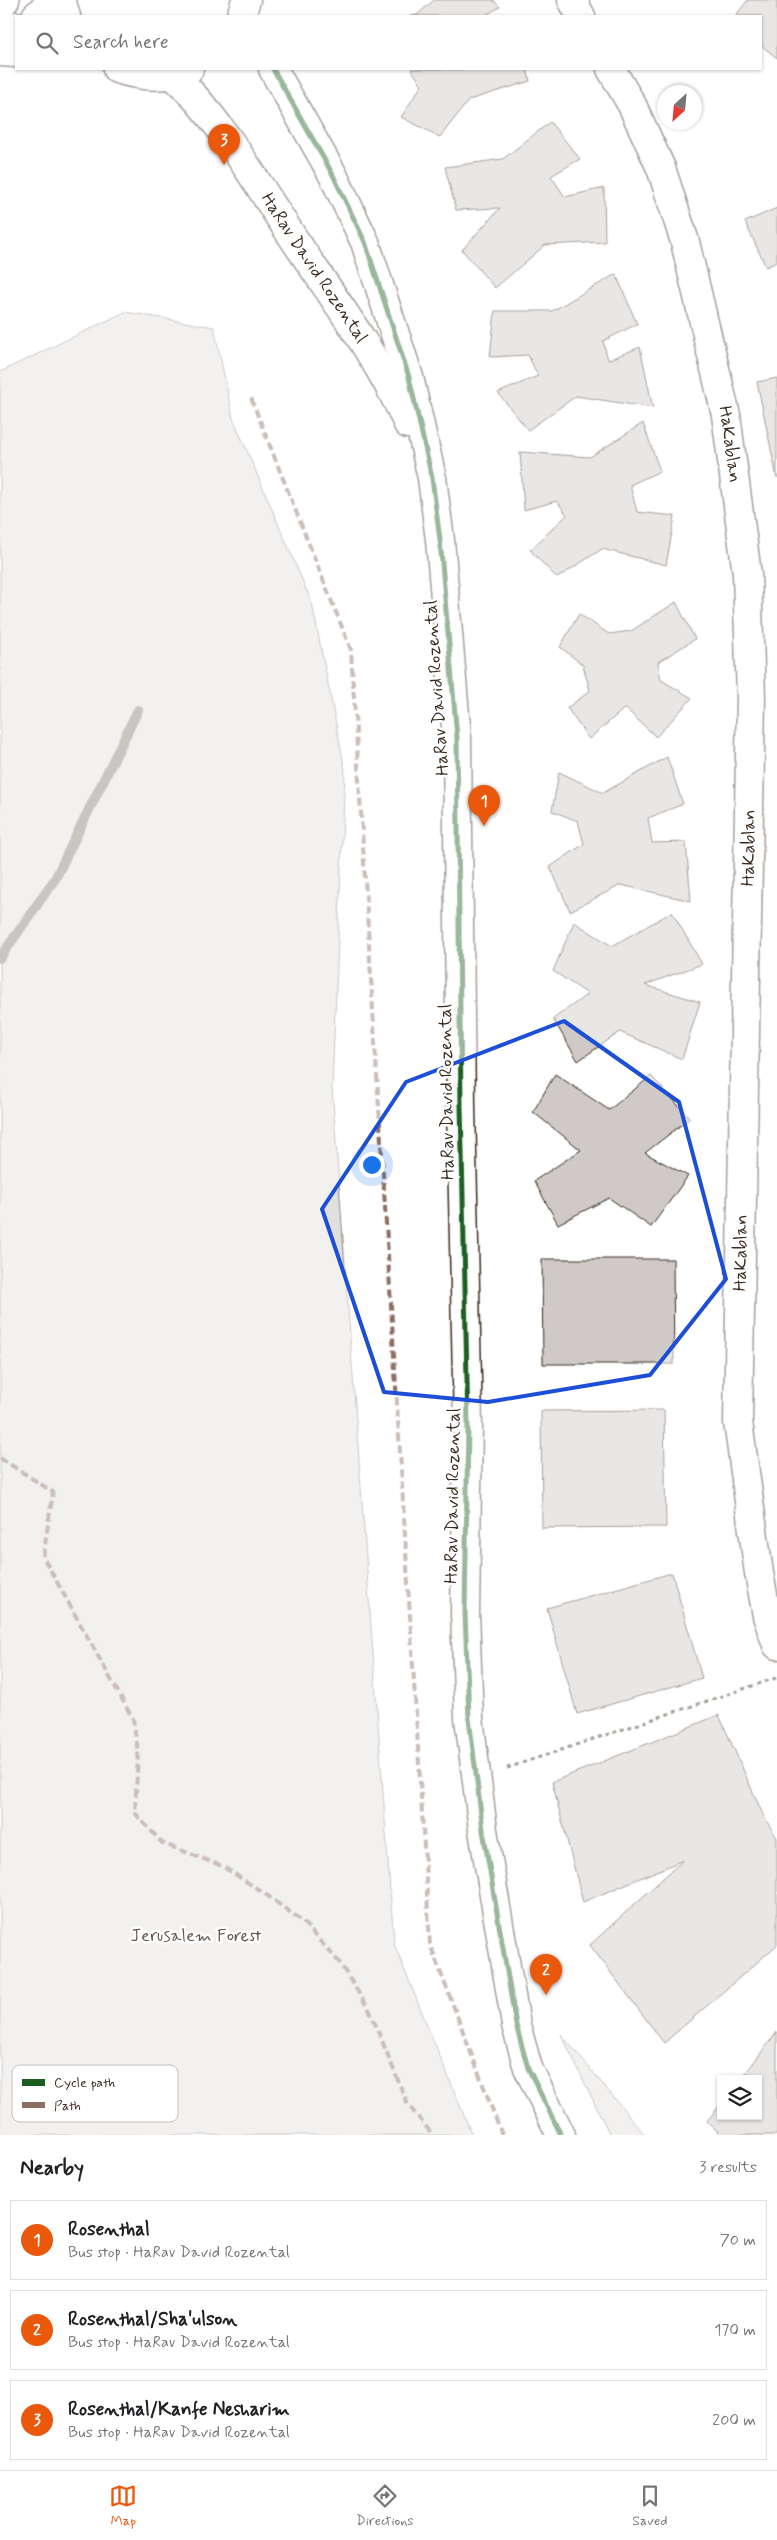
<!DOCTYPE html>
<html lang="en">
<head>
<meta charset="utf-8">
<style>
  :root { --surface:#fff; --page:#f2f2f2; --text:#202124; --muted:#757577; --line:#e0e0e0; --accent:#ea580c }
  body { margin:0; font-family:Mynerve,sans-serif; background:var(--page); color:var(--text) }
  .controls { position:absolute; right:15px; bottom:15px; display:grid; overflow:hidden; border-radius:0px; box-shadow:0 1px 4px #0004 }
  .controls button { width:45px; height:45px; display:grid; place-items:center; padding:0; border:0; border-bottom:1px solid var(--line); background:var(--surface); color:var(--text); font:25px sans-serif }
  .compass { position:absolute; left:657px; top:85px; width:45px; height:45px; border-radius:50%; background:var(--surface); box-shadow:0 1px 4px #0004; rotate:206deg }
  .you { position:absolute; left:371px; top:1164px; width:18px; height:18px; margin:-12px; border:4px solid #fff; border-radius:50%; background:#1a73e8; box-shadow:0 0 0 8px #1a73e833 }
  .badge { display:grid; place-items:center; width:32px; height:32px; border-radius:50%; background:var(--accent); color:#fff; font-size:16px; font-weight:700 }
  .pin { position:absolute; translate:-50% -41px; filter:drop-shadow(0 1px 2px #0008) }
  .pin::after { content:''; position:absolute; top:26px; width:18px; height:15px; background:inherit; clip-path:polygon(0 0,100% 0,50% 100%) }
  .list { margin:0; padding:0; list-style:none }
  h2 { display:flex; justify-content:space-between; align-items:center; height:65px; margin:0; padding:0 20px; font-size:21px }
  h2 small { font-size:16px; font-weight:400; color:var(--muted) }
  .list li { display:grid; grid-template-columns:32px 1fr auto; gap:15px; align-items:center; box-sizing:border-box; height:80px; margin:0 10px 10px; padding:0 10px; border:1px solid var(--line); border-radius:0px }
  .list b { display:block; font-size:19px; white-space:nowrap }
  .list p { margin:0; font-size:16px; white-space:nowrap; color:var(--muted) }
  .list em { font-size:16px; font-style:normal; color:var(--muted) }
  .icon { flex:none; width:28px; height:28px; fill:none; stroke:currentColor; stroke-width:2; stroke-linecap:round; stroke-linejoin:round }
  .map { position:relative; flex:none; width:777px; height:2135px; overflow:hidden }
  .search { position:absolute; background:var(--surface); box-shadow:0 1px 4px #0004; left:15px; right:15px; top:15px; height:55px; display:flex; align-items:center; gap:12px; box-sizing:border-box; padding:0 18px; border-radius:0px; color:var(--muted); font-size:19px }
  .sheet { height:335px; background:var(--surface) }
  nav { display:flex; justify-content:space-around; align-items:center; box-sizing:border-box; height:70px; border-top:1px solid var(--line); background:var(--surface); font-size:14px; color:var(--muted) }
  nav a { display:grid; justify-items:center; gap:2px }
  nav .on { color:var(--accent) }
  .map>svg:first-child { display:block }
  .green { fill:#e2e0de; stroke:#8e857e }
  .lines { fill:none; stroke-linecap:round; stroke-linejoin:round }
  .stream { stroke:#887e77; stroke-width:10 }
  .building { fill:#cfcac7; stroke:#3b2a1e }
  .street-casing { stroke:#3b2a1e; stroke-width:31 }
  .secondary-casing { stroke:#3b2a1e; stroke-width:31 }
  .path { stroke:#3b2a1e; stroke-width:3; stroke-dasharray:4 4; stroke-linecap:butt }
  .street { stroke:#fff; stroke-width:28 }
  .secondary { stroke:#fff; stroke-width:28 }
  .quiet { stroke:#8d6e63; stroke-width:4; stroke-dasharray:8 4; stroke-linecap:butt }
  .cycleway-casing { stroke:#fff; stroke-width:8 }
  .cycleway { stroke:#1b5e20; stroke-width:5 }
  .marked { fill:none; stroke:#1d4ed8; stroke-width:4; stroke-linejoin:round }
  .labels { text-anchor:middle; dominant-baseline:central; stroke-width:5; stroke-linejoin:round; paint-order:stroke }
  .street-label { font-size:18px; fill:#3b2a1e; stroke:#fff }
  .park-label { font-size:18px; fill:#65584e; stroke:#fff }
  .key { fill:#fff; stroke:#c4bfbc; stroke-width:1 }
  .key-label { font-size:14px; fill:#3b2a1e }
</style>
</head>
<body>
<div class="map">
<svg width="777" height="2135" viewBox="0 0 777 2135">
  <rect width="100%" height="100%" fill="#fff"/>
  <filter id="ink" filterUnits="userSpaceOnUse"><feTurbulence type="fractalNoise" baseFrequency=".02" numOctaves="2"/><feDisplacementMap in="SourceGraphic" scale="10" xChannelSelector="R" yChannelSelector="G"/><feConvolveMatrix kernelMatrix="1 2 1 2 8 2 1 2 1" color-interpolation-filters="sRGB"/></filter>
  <g filter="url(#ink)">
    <g class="green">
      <path d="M 125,312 L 214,327 L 233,418 L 312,603 L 345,770 L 332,1087 L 394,1944 L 472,2135 L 0,2135 L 0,372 Z"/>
      <path d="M 561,2034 L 645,2135 L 610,2135 Z"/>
    </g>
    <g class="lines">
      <path class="stream" d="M 0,958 L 55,879 L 138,710"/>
    </g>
    <g class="building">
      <path d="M 434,0 L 493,0 L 500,7 L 484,16 L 410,16 L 417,15 Z"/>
      <path d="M 748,0 L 777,0 L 777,58 L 761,45 L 761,16 L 735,16 Z"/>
      <path d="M 411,69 L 527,69 L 530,81 L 469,100 L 440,137 L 401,117 L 422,85 Z"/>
      <path d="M 550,122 L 580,159 L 551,176 L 565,197 L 604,188 L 605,242 L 545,245 L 495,288 L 462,250 L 500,208 L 456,210 L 445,167 L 503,159 Z"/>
      <path d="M 777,208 L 777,262 L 766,267 L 745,222 Z"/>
      <path d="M 616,274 L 637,324 L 603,341 L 608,360 L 640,347 L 653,408 L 576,396 L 528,430 L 498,393 L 538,376 L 528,355 L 490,357 L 495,311 L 552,311 Z"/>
      <path d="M 777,378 L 777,478 L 757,382 Z"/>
      <path d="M 643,423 L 660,471 L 630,485 L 637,512 L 675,516 L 666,565 L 602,549 L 557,578 L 530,550 L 567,515 L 557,501 L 524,510 L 520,452 L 590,457 Z"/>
      <path d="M 676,602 L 695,639 L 658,662 L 661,680 L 692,698 L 656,737 L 625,708 L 589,739 L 567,708 L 590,691 L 583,665 L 560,647 L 579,614 L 609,634 L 631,631 Z"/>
      <path d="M 667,757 L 683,804 L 648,818 L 652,843 L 686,842 L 691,901 L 621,885 L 570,911 L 550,867 L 584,844 L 578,821 L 552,811 L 559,772 L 603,793 Z"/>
      <path d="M 672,912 L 702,964 L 645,985 L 700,1002 L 682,1059 L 620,1032 L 578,1061 L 553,1019 L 588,994 L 553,971 L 574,922 L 612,946 Z"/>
      <path d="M 555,1074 L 609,1110 L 651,1076 L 690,1118 L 645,1153 L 688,1176 L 651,1227 L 609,1198 L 558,1224 L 534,1181 L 581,1150 L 533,1112 Z"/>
      <path d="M 542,1259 L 673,1259 L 674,1364 L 543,1364 Z"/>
      <path d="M 664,1410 L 666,1527 L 542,1528 L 541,1411 Z"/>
      <path d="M 672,1573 L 702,1678 L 577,1714 L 547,1608 Z"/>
      <path d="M 719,1715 L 764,1817 L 777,1838 L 777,1945 L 664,2043 L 590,1945 L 683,1860 L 583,1902 L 552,1782 Z"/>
      <path d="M 777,2032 L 777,2135 L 721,2135 L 707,2121 L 721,2104 L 721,2116 L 758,2116 L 758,2079 L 741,2079 Z"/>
    </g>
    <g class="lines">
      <g class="street-casing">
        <g id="street">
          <path d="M 572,0 L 581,16"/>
          <path d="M 36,16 L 54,0"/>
          <path d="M 0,31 L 16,26"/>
          <path d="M 0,52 L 16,53"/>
          <path id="s1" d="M 611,69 L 632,105 L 661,168 L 685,242 L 726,415 L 747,574 L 751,698 L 738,1422 L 759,1573 L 767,1616 L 777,1645"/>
        </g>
      </g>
      <g class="secondary-casing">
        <g id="secondary">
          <path d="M 61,0 L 66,16"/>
          <path d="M 0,6 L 5,0"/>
          <path d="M 241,16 L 246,0"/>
          <path d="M 117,69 C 141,77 165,79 189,69"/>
          <path d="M 273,69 L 333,175 L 365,242 L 409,377 L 432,478 L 440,540 L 457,738 L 461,1106 L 468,1425 L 465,1613 L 469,1718 L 483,1830 L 516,2025 L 528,2068 L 561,2135"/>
          <path id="s2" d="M 172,74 C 220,118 254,179 290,233 C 331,295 378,356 408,424"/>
        </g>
      </g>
      <path class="path" d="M 507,1768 L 776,1678"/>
      <use href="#street" class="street"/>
      <use href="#secondary" class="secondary"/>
      <g class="quiet">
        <path d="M 251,398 L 351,650 L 430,1944 L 502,2135"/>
        <path d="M 0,1458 L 53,1492 L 43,1557 L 133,1719 L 138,1752 L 135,1813 L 162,1843 L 222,1866 L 264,1893 L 302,1921 L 339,1962 L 370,2011 L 408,2105 L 433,2135"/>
      </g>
      <g class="cycleway-casing">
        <path id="cycleway" d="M 273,69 L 333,175 L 365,242 L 409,377 L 432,478 L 440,540 L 457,738 L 461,1106 L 468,1425 L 465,1613 L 469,1718 L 483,1830 L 516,2025 L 528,2068 L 561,2135"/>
      </g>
      <use href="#cycleway" class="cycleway"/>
    </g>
  </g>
  <path d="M0 0H777V2135H0ZM 564,1021 L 679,1102 L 726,1279 L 650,1375 L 488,1402 L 384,1392 L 322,1209 L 406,1082 Z" fill="#fff" fill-opacity=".55" fill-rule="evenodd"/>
  <path class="marked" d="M 564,1021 L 679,1102 L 726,1279 L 650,1375 L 488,1402 L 384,1392 L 322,1209 L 406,1082 Z"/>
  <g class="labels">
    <g class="street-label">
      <text stroke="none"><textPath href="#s2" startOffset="241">HaRav David Rozental</textPath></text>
      <text stroke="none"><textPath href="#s1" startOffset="396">HaKablan</textPath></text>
      <text transform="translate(437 688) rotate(-94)">HaRav David Rozental</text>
      <text transform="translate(749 848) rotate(-89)">HaKablan</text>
      <text transform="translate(447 1092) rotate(-91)">HaRav David Rozental</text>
      <text transform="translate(741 1253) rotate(-89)">HaKablan</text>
      <text transform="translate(453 1496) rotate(-89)">HaRav David Rozental</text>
    </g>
    <g class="park-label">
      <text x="196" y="1936">Jerusalem Forest</text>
    </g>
  </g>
  <rect x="12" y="2065" width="166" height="57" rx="8" class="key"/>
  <rect x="22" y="2079" width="23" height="7" fill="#1b5e20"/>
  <rect x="22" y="2102" width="23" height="6" fill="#8d6e63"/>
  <g class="key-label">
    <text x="54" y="2087">Cycle path</text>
    <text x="54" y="2110">Path</text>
  </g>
</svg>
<div class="controls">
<button><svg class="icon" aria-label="layers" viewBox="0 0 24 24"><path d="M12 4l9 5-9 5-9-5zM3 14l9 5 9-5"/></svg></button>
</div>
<svg class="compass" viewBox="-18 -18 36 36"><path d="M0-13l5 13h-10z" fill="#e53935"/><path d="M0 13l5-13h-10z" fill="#757577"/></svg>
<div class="you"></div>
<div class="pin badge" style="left:484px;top:826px">1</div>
<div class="pin badge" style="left:546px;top:1995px">2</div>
<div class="pin badge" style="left:224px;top:165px">3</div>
<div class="search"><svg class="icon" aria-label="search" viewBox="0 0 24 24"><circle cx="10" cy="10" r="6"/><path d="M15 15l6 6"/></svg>Search here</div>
</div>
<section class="sheet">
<h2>Nearby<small>3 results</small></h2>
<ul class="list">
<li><span class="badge">1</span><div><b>Rosenthal</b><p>Bus stop · HaRav David Rozental</p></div><em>70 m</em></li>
<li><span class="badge">2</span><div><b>Rosenthal/Sha'ulson</b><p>Bus stop · HaRav David Rozental</p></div><em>170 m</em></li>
<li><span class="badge">3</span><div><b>Rosenthal/Kanfe Nesharim</b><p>Bus stop · HaRav David Rozental</p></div><em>200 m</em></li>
</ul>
</section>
<nav>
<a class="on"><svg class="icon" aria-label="map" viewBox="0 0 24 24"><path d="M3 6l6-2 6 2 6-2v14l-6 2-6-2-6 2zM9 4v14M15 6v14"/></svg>Map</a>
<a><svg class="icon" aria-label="directions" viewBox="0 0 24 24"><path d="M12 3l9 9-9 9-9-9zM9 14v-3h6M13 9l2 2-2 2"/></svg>Directions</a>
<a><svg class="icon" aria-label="saved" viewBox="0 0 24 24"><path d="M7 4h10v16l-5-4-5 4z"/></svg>Saved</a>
</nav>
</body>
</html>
